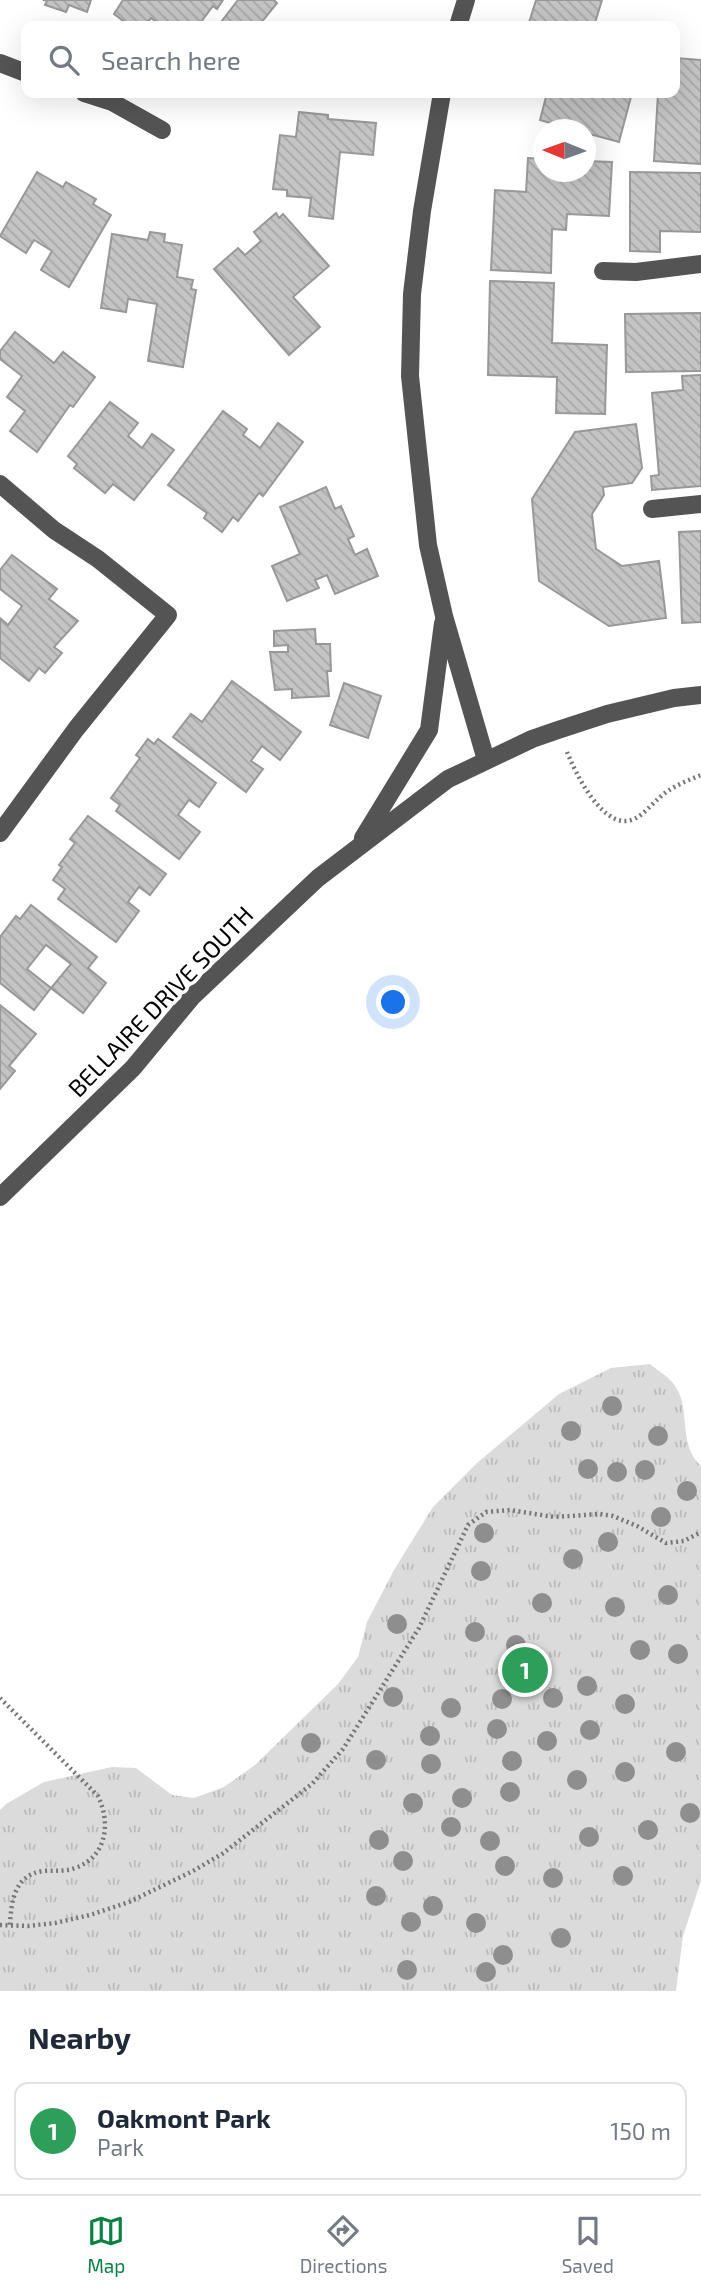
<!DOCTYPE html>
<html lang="en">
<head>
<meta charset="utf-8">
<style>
  :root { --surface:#fff; --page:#f2f2f3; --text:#1f2937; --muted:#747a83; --line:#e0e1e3; --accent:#0b8043 }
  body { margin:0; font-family:"Exo 2",sans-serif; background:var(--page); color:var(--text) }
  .compass { position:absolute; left:533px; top:119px; width:63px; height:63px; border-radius:50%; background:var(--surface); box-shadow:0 7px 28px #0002; rotate:271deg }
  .you { position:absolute; left:394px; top:1003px; width:24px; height:24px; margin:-18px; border:5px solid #fff; border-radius:50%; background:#1a73e8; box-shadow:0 0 0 10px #1a73e833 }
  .badge { display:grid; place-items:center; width:46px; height:46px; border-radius:50%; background:var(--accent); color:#fff; font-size:23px; font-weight:700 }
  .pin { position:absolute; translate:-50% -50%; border:4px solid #fff; box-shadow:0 2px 7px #0006 }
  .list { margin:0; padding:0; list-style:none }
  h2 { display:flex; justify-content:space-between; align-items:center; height:91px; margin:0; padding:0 28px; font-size:30px }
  h2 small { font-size:23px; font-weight:400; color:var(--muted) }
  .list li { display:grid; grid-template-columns:46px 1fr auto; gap:21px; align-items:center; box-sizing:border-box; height:98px; margin:0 14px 14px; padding:0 14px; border:2px solid var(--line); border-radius:14px }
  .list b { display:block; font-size:26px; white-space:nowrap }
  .list p { margin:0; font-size:23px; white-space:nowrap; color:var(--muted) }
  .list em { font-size:23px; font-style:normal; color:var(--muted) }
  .icon { flex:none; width:38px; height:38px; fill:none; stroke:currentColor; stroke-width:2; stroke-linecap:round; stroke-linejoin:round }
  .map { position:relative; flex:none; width:701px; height:1991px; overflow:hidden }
  .search { position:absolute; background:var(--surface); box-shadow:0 7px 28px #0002; left:21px; right:21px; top:21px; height:77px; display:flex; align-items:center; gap:18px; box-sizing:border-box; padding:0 24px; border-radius:14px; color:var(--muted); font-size:26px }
  .sheet { height:203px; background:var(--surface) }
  nav { display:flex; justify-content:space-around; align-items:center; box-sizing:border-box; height:98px; border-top:2px solid var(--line); background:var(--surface); font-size:19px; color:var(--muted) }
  nav a { display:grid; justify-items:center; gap:4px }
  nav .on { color:var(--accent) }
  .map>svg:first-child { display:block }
  .park { fill:url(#park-tufts) }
  .building { fill:url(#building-back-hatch); stroke:#989898; stroke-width:2 }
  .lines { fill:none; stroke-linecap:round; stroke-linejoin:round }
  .path { stroke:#767676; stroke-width:4.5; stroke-dasharray:2 3.5; stroke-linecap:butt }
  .minor { stroke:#545454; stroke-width:18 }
  .tree { fill:#8e8e8e }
  .labels { text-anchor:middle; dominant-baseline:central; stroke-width:7; stroke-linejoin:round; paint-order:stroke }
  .street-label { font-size:24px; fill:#000; stroke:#fff }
</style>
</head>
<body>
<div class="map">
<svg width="701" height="1991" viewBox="0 0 701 1991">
  <defs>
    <pattern id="park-tufts" width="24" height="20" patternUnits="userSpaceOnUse" patternTransform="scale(1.75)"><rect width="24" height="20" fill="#dbdbdb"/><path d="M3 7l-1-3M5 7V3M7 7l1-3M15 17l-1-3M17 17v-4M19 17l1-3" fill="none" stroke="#bababa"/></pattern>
    <pattern id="building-back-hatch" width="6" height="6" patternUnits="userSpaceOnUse" patternTransform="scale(1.75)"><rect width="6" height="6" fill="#c4c4c4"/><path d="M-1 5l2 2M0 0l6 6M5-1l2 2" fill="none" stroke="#a7a7a7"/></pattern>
  </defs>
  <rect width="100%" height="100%" fill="#fff"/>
  <path class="park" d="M 650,1364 C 657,1370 666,1375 672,1382 C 693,1405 676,1443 701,1466 L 701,1881 L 683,1936 L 676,1991 L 0,1991 L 0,1810 L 6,1804 L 44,1782 L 112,1767 L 136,1768 L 172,1795 L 194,1798 L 224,1787 L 255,1765 L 338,1684 L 358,1657 L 367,1622 L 394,1570 L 433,1507 L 477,1463 L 559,1394 L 611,1368 Z"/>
  <g class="building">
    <path d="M 43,0 L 91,0 L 87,12 L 69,5 L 66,12 L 45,5 L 47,1 Z"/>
    <path d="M 223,0 L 217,9 L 213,6 L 198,26 L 162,26 L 151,18 L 144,26 L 130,26 L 114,14 L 123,0 Z"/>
    <path d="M 238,0 L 274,0 L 277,3 L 261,23 L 265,26 L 218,26 Z"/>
    <path d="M 536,0 L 602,0 L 594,26 L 528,26 Z"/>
    <path d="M 675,58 L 701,60 L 701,164 L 654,161 L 658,93 L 675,93 Z"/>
    <path d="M 547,93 L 632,93 L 619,142 L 586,133 L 586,130 L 575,130 L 540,120 Z"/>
    <path d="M 299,112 L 328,115 L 328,119 L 376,123 L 373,155 L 340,152 L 333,219 L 309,216 L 311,198 L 287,196 L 287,190 L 273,189 L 280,135 L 296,137 Z"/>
    <path d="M 528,158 L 544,159 L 544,172 L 586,172 L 586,161 L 612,162 L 609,216 L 567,214 L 566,230 L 552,229 L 551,273 L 491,270 L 495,190 L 526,192 Z"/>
    <path d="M 37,172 L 63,187 L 66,182 L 96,199 L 93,204 L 111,215 L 69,287 L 41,270 L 52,251 L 34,240 L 26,253 L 0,236 Z"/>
    <path d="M 630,172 L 701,173 L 701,232 L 660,231 L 660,252 L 630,251 Z"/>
    <path d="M 276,213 L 279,218 L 283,214 L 329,266 L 293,297 L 320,327 L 289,355 L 214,269 L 238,248 L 245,255 L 261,241 L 254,232 Z"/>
    <path d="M 150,232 L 165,234 L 164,242 L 182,245 L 177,277 L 193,280 L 191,289 L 196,290 L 183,367 L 148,361 L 157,304 L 128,299 L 126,312 L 101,308 L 112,234 L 148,240 Z"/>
    <path d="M 490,281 L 554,283 L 552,343 L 607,345 L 605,414 L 556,413 L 557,377 L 488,375 Z"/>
    <path d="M 701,313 L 701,371 L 626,372 L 625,314 Z"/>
    <path d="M 15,332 L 54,363 L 63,352 L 95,377 L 73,407 L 70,405 L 37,452 L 10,431 L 25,411 L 7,397 L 22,376 L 0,359 L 0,351 Z"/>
    <path d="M 701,375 L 701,486 L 652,490 L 651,476 L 659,475 L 652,393 L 683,390 L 682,376 Z"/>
    <path d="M 110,402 L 138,423 L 128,436 L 142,448 L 152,434 L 174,450 L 134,500 L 113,484 L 105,493 L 74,468 L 77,464 L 68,456 Z"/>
    <path d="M 223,411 L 247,429 L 243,435 L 260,448 L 278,423 L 303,442 L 263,496 L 259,493 L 238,521 L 233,517 L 222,532 L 204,518 L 207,513 L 168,485 Z"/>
    <path d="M 636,424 L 642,468 L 632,483 L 603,487 L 604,495 L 592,514 L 596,549 L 622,566 L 659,561 L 666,618 L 609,626 L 539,581 L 532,499 L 575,432 Z"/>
    <path d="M 326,487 L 335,509 L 341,506 L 354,536 L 348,539 L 355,555 L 367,549 L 378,576 L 335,594 L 327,575 L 315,580 L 319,588 L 287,601 L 272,566 L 300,554 L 280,507 Z"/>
    <path d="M 701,531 L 701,622 L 682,623 L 679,532 Z"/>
    <path d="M 12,555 L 57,589 L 49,599 L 78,621 L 54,647 L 62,653 L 45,673 L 39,668 L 29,681 L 0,658 L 0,618 L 8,625 L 22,606 L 0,589 L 0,570 Z"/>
    <path d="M 315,629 L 316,644 L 330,644 L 331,671 L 327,671 L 329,696 L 292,698 L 292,689 L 275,690 L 270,652 L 288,652 L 288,645 L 274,646 L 274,631 Z"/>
    <path d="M 232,681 L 301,732 L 280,760 L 262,746 L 251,761 L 263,769 L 246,792 L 173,737 L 191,714 L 202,722 Z"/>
    <path d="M 344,683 L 381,696 L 368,738 L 330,725 Z"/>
    <path d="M 148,739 L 154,744 L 158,739 L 216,783 L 199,807 L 189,800 L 178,815 L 200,832 L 179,859 L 116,811 L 120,805 L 111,798 L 140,758 L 136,755 Z"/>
    <path d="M 88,816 L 166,874 L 150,895 L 139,887 L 128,902 L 139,911 L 116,942 L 58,899 L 65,889 L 53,880 L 62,867 L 59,865 L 75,843 L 70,839 Z"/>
    <path d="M 31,905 L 97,957 L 88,968 L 106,983 L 83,1013 L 51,988 L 71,964 L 46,945 L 27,969 L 51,988 L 34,1010 L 0,983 L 0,937 L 16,916 L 20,919 Z"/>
    <path d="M 0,1005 L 36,1034 L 9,1066 L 15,1071 L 0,1089 Z"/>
  </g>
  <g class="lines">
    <g class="path">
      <path d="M 567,752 C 575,772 604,833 634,819 C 643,815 651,805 659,798 C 671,787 686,781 701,775"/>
      <path d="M 0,1698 L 98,1796 C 111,1823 107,1857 75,1868 C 64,1872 54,1870 43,1871 C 14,1875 11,1902 10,1926"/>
      <path d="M 0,1925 L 28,1926 L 55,1923 L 90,1915 L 129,1902 L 193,1871 L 222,1854 L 312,1784 L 343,1749 L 419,1628 L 468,1525 L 486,1512 L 510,1510 L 554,1517 L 600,1514 L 613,1516 L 637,1526 L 666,1543 L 684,1541 L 701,1532"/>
    </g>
    <g class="minor">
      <path d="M 458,26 L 466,0"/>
      <path d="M 0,63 L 26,73"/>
      <path d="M 84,93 L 112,102 L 162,130"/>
      <path d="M 442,93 L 422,211 L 412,294 L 410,376 L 428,545 L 444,616 L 486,760"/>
      <path d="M 603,271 L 636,272 L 701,264"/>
      <path d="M 0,484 L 54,530 L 98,559 L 168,615 L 76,729 L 0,833"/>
      <path d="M 652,509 L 701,504"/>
      <path d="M 363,838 L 429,730 L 443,623"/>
      <path d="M 0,1197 L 133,1068 L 192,997 L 318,878 L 448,779 L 532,739 L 558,730 L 607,714 L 674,698 L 701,695"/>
    </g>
  </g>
  <g class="tree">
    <circle cx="612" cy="1406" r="10"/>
    <circle cx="571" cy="1431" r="10"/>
    <circle cx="658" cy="1436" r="10"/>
    <circle cx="588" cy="1469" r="10"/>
    <circle cx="645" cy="1470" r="10"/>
    <circle cx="617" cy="1472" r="10"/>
    <circle cx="687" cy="1491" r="10"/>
    <circle cx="661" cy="1517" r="10"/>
    <circle cx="484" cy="1533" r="10"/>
    <circle cx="608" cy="1542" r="10"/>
    <circle cx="573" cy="1559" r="10"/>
    <circle cx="481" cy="1571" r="10"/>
    <circle cx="668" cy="1595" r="10"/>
    <circle cx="542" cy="1603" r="10"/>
    <circle cx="615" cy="1607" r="10"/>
    <circle cx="397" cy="1624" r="10"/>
    <circle cx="475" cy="1632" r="10"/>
    <circle cx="516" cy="1645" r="10"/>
    <circle cx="640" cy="1650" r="10"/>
    <circle cx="678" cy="1654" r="10"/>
    <circle cx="533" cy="1669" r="10"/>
    <circle cx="587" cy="1686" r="10"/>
    <circle cx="393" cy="1697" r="10"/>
    <circle cx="553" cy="1698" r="10"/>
    <circle cx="502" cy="1699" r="10"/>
    <circle cx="625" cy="1704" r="10"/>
    <circle cx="451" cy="1708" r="10"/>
    <circle cx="497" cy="1729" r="10"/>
    <circle cx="590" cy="1730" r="10"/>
    <circle cx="430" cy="1736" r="10"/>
    <circle cx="547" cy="1741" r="10"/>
    <circle cx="311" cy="1743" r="10"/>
    <circle cx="676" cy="1752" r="10"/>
    <circle cx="376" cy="1760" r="10"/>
    <circle cx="512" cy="1761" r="10"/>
    <circle cx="431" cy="1764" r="10"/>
    <circle cx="625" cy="1772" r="10"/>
    <circle cx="577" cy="1780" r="10"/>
    <circle cx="510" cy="1792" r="10"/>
    <circle cx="462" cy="1798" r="10"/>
    <circle cx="413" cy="1803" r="10"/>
    <circle cx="690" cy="1813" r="10"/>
    <circle cx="451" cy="1827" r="10"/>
    <circle cx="648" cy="1830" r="10"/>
    <circle cx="589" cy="1837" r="10"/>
    <circle cx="379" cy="1840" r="10"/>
    <circle cx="490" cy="1841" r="10"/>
    <circle cx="403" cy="1861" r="10"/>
    <circle cx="505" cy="1866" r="10"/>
    <circle cx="623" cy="1876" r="10"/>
    <circle cx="553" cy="1878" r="10"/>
    <circle cx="376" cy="1896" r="10"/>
    <circle cx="433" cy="1906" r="10"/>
    <circle cx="411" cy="1922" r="10"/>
    <circle cx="476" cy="1923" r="10"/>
    <circle cx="561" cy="1938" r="10"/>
    <circle cx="503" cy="1955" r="10"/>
    <circle cx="407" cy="1970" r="10"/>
    <circle cx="486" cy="1972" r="10"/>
  </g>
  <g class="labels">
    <g class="street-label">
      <text transform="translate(160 1001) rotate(-46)">BELLAIRE DRIVE SOUTH</text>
    </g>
  </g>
</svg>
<svg class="compass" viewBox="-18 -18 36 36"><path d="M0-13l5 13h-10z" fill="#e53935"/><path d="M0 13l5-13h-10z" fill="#747a83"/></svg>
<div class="you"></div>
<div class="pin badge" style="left:525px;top:1670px;background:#2e9e5b">1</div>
<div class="search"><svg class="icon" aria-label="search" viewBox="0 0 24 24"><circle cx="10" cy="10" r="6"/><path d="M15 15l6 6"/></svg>Search here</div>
</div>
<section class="sheet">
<h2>Nearby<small></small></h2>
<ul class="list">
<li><span class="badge" style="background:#2e9e5b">1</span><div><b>Oakmont Park</b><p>Park</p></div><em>150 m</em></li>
</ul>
</section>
<nav>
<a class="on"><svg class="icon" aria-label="map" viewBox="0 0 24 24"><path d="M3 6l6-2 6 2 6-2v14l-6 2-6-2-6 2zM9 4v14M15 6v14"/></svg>Map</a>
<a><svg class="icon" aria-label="directions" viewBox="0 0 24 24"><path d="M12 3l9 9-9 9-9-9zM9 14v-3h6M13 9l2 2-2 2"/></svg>Directions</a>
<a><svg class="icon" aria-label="saved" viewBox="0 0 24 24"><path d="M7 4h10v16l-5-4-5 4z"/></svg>Saved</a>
</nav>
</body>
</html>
